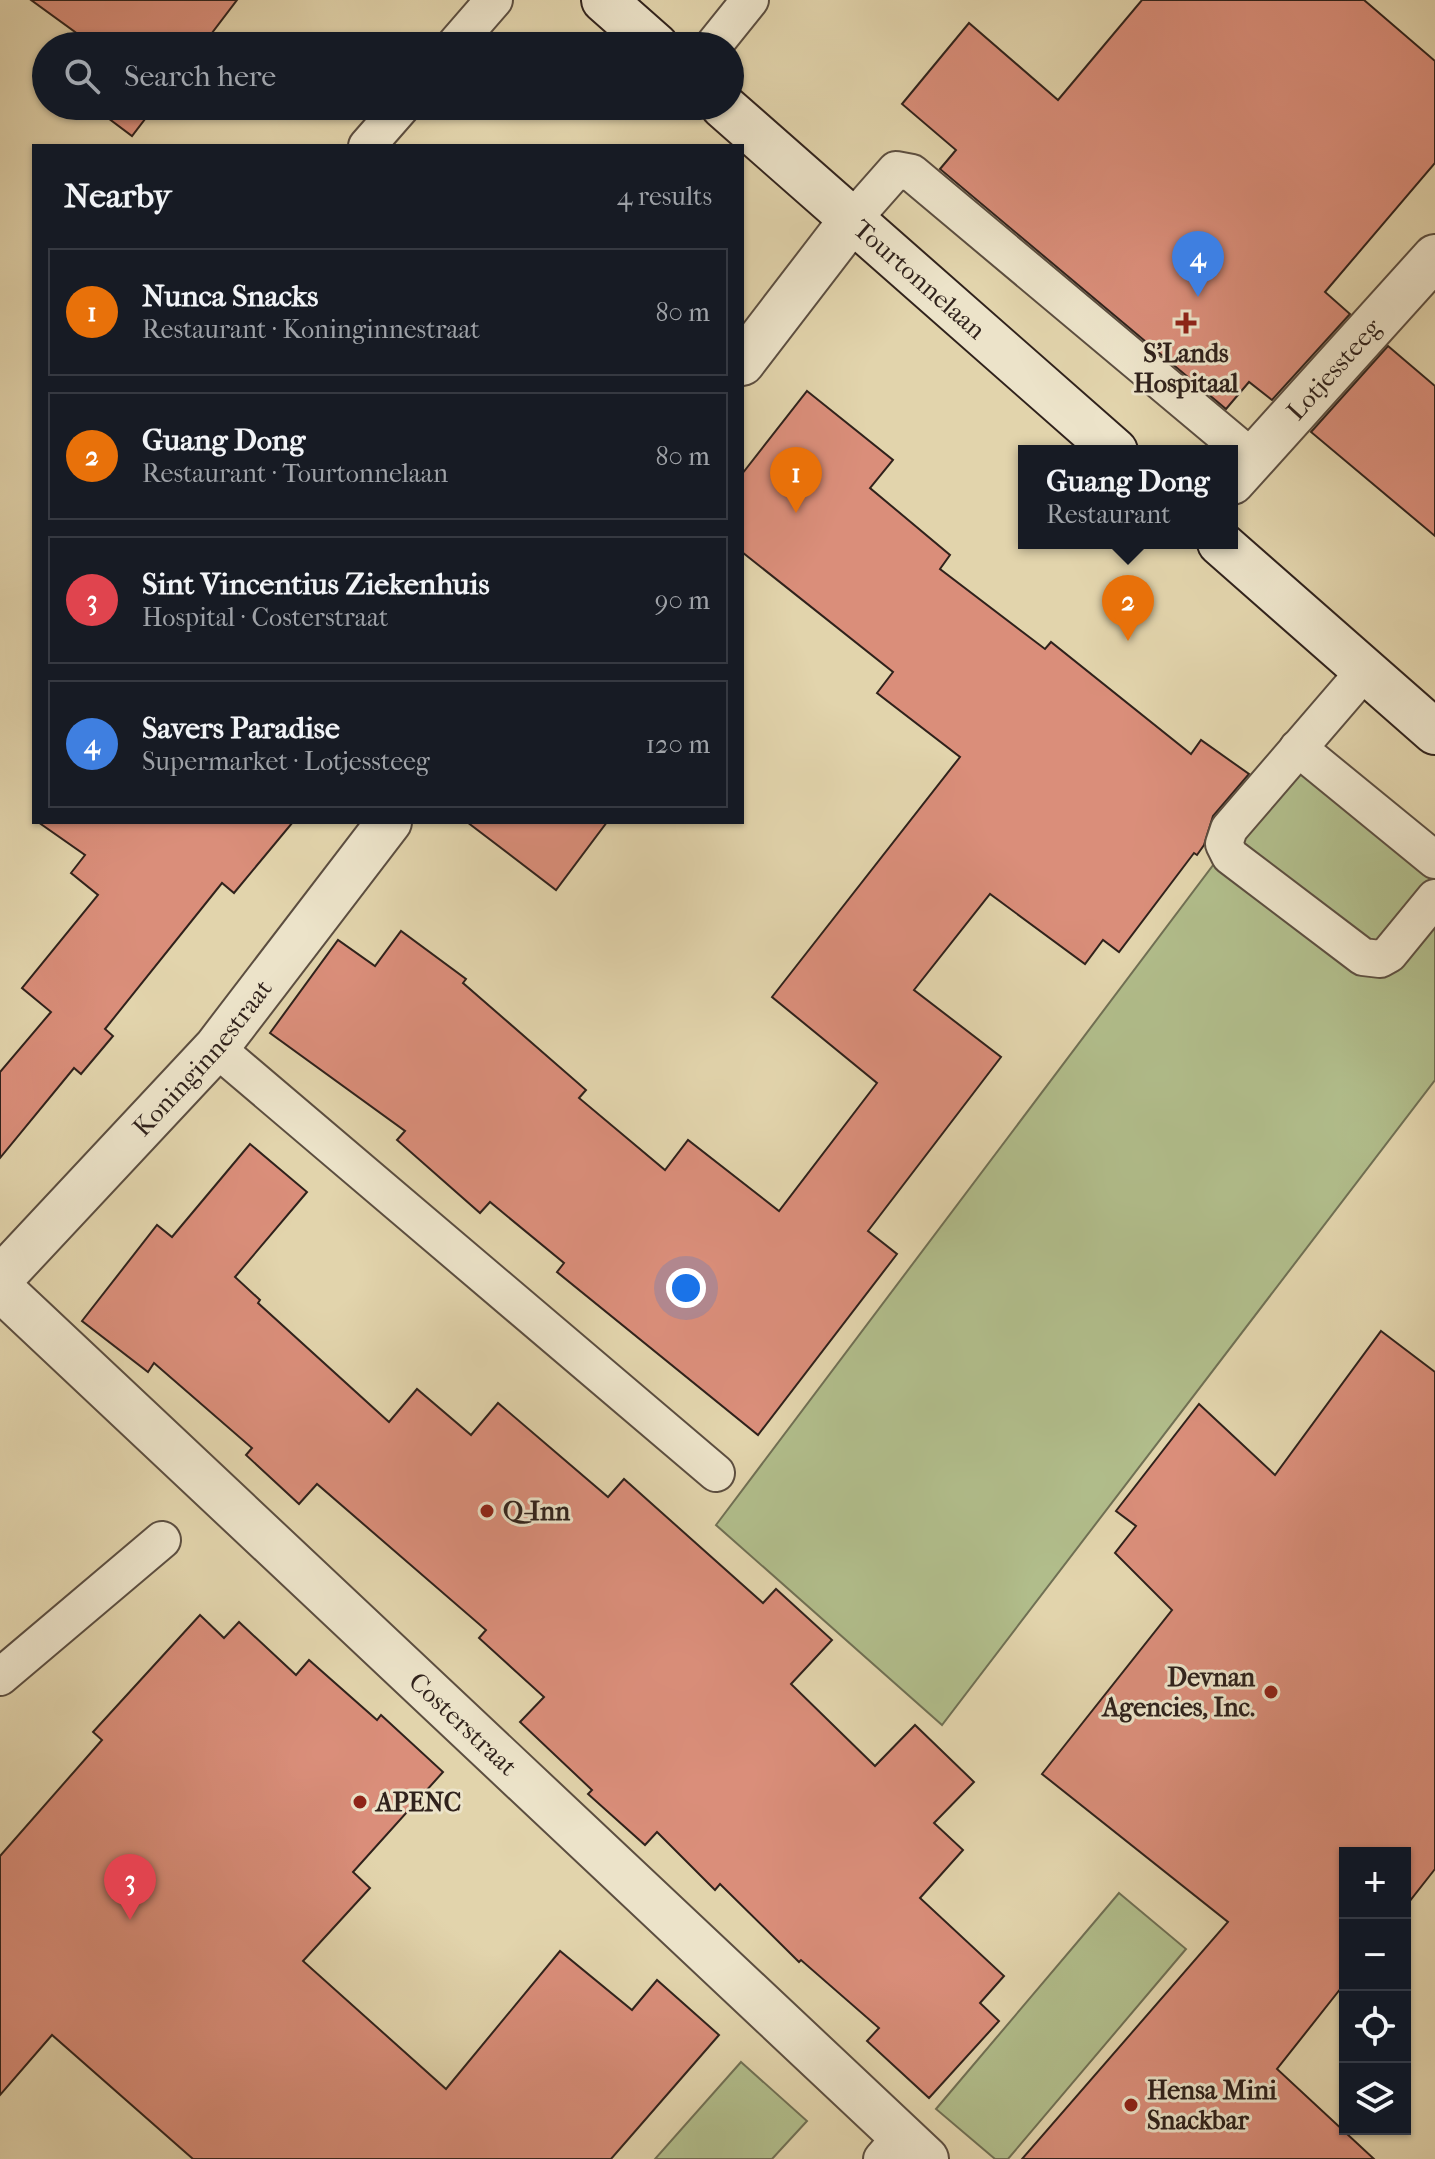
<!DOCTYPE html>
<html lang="en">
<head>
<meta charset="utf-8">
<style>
  :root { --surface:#171b24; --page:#20242c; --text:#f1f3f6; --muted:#9ea1a6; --line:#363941; --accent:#d93025 }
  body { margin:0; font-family:"IM FELL French Canon",serif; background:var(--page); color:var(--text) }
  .controls { position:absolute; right:24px; bottom:24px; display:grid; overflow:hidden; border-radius:0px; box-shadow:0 2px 6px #0004 }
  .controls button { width:72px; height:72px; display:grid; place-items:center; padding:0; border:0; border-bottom:2px solid var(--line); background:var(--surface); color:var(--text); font:40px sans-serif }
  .you { position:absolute; left:686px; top:1288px; width:28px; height:28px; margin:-20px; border:6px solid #fff; border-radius:50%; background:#1a73e8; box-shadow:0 0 0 12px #1a73e833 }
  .badge { display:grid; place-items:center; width:52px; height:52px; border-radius:50%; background:var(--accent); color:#fff; font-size:26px; font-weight:700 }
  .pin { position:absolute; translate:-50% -66px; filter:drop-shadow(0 2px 4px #0008) }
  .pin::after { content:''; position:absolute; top:42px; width:28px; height:24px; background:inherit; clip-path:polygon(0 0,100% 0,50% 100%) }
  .popup { position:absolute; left:1018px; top:445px; width:220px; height:104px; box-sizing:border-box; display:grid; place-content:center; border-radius:0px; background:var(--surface); filter:drop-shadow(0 2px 6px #0005); font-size:26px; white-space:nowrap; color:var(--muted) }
  .popup b { font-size:30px; color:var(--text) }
  .popup::after { content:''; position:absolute; left:50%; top:100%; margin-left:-16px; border:16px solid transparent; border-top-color:var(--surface) }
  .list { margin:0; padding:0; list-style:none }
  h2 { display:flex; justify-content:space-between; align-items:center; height:104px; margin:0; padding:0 32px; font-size:34px }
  h2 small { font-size:26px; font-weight:400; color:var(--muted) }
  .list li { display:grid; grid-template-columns:52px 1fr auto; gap:24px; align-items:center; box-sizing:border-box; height:128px; margin:0 16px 16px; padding:0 16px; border:2px solid var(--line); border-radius:0px }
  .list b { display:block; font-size:30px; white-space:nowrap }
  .list p { margin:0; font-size:26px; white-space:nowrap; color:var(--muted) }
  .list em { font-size:26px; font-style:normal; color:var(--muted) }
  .icon { flex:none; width:44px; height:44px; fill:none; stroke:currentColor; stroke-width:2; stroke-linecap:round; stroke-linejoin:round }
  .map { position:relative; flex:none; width:1435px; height:2159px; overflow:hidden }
  .search { position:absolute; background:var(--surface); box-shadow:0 2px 6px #0004; left:32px; top:32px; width:712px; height:88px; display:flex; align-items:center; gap:20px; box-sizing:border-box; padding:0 28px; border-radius:44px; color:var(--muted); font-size:30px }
  .panel { position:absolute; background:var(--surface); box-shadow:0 2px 6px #0004; left:32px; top:144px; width:712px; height:680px; border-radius:0px }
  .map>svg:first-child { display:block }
  .green { fill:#b1bd8b; stroke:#707054; stroke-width:2 }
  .building { fill:#da8e7a; stroke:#30221c; stroke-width:2 }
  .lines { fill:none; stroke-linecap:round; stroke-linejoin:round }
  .lane-casing { stroke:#5c4e40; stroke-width:40 }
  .street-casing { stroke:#5c4e40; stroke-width:48 }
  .secondary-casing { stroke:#30221c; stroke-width:48 }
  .lane { stroke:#ece3c9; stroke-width:36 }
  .street { stroke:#ece3c9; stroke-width:44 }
  .secondary { stroke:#ece3c9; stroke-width:44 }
  .poi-dot { fill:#8f2418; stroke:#ece3c9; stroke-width:3 }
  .labels { text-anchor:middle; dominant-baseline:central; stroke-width:6; stroke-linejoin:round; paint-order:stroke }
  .street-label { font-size:26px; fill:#30221c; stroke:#ece3c9 }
  .poi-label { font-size:26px; font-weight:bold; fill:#30221c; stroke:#ece3c9; text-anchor:start }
</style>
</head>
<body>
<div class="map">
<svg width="1435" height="2159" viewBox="0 0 1435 2159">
  <rect width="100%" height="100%" fill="#e2d4ac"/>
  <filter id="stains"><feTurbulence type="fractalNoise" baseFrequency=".0025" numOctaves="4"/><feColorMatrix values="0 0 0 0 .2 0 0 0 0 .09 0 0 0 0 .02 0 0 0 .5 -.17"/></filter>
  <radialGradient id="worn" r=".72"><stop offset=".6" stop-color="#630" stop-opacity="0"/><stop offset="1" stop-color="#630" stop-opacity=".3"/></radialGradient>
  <g class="green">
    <path d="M 1296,755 L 1435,871 L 1435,1080 L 942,1725 L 716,1525 Z"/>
    <path d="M 1119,1893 L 1186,1949 L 1008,2159 L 995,2159 L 936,2109 Z"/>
    <path d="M 741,2062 L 807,2121 L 772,2159 L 655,2159 Z"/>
  </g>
  <g class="building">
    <path d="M 31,0 L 237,0 L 202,46 L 81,46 L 86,40 Z"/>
    <path d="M 1142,0 L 1364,0 L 1435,61 L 1435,163 L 1325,292 L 1350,314 L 1272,400 L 1249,382 L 1226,409 L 940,169 L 956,150 L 902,104 L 969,23 L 1058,100 Z"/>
    <path d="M 92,106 L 155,106 L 132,136 Z"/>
    <path d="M 1388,346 L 1435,386 L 1435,536 L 1311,432 Z"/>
    <path d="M 807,391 L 893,460 L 870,488 L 950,555 L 940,569 L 1045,649 L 1051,642 L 1191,754 L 1201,740 L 1249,774 L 1213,816 L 1204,845 L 1197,855 L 1194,853 L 1119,952 L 1103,940 L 1085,964 L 990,894 L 914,990 L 1001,1057 L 868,1231 L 897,1254 L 758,1435 L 557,1272 L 564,1263 L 490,1202 L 480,1213 L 397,1140 L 405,1131 L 270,1033 L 338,940 L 375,966 L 401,931 L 466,979 L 463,983 L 586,1090 L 579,1098 L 665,1170 L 688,1140 L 779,1211 L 877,1083 L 772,997 L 960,757 L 877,693 L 893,672 L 742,552 L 742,474 Z"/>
    <path d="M 38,822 L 293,822 L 234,893 L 222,883 L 105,1029 L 113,1036 L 81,1074 L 74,1068 L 0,1158 L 0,1072 L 51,1012 L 22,988 L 98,895 L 71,873 L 85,855 Z"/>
    <path d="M 467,822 L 607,822 L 556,890 Z"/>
    <path d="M 250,1144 L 307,1192 L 235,1277 L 260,1300 L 258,1303 L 389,1422 L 417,1389 L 471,1435 L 498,1403 L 608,1497 L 624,1479 L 763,1603 L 776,1589 L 832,1640 L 791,1684 L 875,1766 L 915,1725 L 974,1782 L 934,1823 L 963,1850 L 920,1898 L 1004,1976 L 980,2003 L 999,2021 L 929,2098 L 867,2041 L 879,2028 L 801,1960 L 799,1962 L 720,1884 L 715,1890 L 657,1832 L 645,1845 L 588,1794 L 592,1790 L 520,1722 L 544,1697 L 479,1638 L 486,1630 L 317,1484 L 299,1504 L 246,1455 L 252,1448 L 154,1363 L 148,1372 L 82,1321 L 157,1225 L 172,1237 Z"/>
    <path d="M 1381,1331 L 1435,1372 L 1435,1869 L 1405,1907 L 1405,1853 L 1345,1853 L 1345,1983 L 1277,2069 L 1374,2159 L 1022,2159 L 1228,1922 L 1042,1774 L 1172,1610 L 1115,1553 L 1136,1526 L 1116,1511 L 1199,1404 L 1275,1475 Z"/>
    <path d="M 200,1615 L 224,1638 L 239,1622 L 296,1675 L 309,1660 L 377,1720 L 381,1715 L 443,1772 L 353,1872 L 370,1888 L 303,1961 L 446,2089 L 560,1951 L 632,2010 L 657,1980 L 719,2035 L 611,2159 L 193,2159 L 52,2035 L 0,2095 L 0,1856 L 102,1740 L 93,1732 Z"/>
  </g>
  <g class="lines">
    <g class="lane-casing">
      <g id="lane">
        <path d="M 454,46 L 494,0"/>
        <path d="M 713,46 L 750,0"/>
        <path d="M 367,146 L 402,106"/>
        <path d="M 851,221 L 896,170 L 912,173 L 1252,458"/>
        <path d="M 1365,671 L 1229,829 L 1224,844 L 1230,856 L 1363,957 L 1380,959 L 1389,954 L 1435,898"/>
        <path d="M 1298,748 L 1435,860"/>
        <path d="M 216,1048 L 716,1473"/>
        <path d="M 0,1677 L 162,1540"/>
        <path d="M 882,2159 L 901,2137"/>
      </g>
    </g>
    <g class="street-casing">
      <g id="street">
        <path d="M 742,363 L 851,221"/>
        <path id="s1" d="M 1232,482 L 1435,257"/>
        <path id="s2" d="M 0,1279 L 216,1048 L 389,822"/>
        <path id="s3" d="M 0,1288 L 926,2159"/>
      </g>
    </g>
    <g class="secondary-casing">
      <g id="secondary">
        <path d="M 604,0 L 656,46"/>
        <path id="s4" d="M 723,106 L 1115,451"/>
        <path d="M 1220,543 L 1435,732"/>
      </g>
    </g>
    <use href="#lane" class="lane"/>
    <use href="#street" class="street"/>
    <use href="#secondary" class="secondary"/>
  </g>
  <g class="poi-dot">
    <path d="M1182 311h8v8h8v8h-8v8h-8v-8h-8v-8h8z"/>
    <circle cx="487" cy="1511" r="8"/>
    <circle cx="1271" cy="1692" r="8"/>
    <circle cx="360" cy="1802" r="8"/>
    <circle cx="1131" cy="2105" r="8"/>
  </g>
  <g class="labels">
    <g class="street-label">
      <text stroke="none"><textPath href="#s4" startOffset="262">Tourtonnelaan</textPath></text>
      <text stroke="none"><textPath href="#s1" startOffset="152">Lotjessteeg</textPath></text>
      <text stroke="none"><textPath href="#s2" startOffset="300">Koninginnestraat</textPath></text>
      <text stroke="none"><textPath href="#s3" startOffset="636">Costerstraat</textPath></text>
    </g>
    <g class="poi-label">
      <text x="1186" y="353" text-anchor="middle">S'Lands<tspan x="1186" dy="30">Hospitaal</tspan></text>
      <text x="503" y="1511">Q-Inn</text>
      <text x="1255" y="1677" text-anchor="end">Devnan<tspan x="1255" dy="30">Agencies, Inc.</tspan></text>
      <text x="376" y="1802">APENC</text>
      <text x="1147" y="2090">Hensa Mini<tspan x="1147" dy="30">Snackbar</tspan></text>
    </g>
  </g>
  <rect width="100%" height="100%" filter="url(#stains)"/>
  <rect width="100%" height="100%" fill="url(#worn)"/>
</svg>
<div class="controls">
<button>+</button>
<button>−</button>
<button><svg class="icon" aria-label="locate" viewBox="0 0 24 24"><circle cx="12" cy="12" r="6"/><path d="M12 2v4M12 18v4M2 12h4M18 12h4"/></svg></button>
<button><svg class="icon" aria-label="layers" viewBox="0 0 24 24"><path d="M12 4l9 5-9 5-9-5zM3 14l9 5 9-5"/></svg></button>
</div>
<div class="you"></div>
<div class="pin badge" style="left:796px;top:513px;background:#e8710a">1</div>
<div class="pin badge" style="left:1128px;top:641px;background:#e8710a">2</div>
<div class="popup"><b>Guang Dong</b>Restaurant</div>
<div class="pin badge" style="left:130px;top:1920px;background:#e0444e">3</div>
<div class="pin badge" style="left:1198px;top:297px;background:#3f7fe0">4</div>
<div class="search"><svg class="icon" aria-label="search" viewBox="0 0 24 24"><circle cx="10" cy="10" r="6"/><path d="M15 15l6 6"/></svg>Search here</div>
<section class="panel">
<h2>Nearby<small>4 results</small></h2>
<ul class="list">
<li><span class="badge" style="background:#e8710a">1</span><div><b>Nunca Snacks</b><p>Restaurant · Koninginnestraat</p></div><em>80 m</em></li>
<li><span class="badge" style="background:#e8710a">2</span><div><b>Guang Dong</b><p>Restaurant · Tourtonnelaan</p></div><em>80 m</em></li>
<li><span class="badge" style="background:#e0444e">3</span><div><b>Sint Vincentius Ziekenhuis</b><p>Hospital · Costerstraat</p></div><em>90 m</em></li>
<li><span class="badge" style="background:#3f7fe0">4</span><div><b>Savers Paradise</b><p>Supermarket · Lotjessteeg</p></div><em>120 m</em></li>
</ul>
</section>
</div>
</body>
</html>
